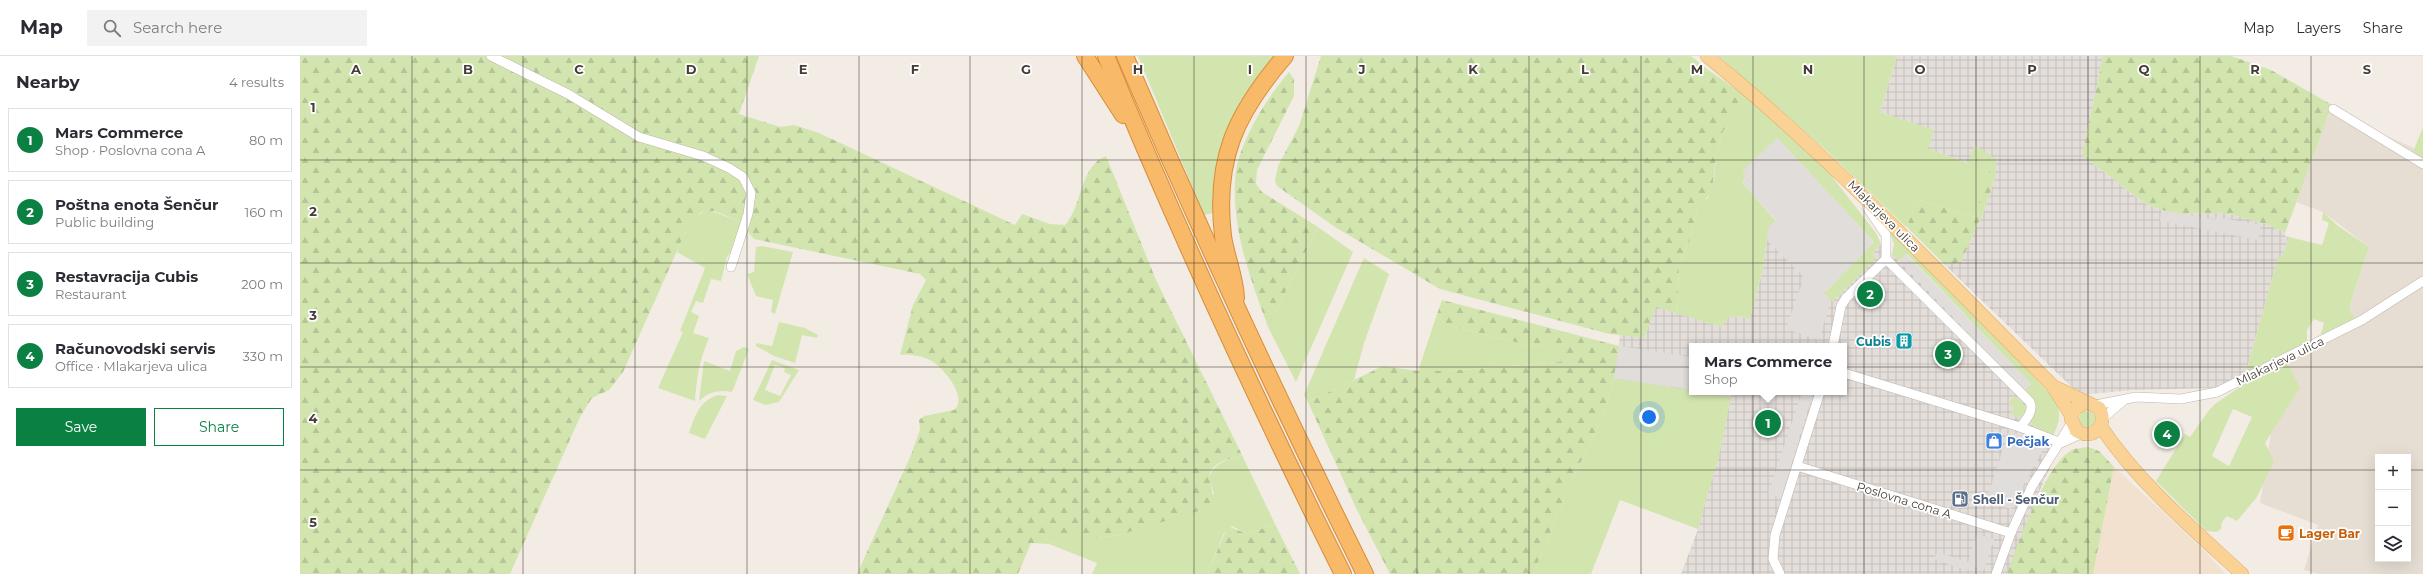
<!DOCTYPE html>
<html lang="en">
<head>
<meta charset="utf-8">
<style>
  :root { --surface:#fff; --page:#f2f2f3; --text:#2b2b33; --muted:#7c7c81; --line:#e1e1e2; --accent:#0b8043 }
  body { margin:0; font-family:Montserrat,sans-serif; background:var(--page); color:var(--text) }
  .controls { position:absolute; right:12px; bottom:12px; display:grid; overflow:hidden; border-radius:0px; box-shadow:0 4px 16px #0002 }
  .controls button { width:36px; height:36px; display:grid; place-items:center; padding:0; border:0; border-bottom:1px solid var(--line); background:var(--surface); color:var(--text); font:20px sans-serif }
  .you { position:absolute; left:1349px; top:361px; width:14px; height:14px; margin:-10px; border:3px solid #fff; border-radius:50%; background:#1a73e8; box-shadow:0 0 0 6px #1a73e833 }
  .badge { display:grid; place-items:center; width:26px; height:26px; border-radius:50%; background:var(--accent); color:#fff; font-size:13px; font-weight:700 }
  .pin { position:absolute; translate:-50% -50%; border:2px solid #fff; box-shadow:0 1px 4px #0006 }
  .popup { position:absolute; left:1389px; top:287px; width:158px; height:52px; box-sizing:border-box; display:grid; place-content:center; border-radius:0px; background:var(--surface); filter:drop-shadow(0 1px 3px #0005); font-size:13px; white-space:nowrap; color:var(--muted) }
  .popup b { font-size:15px; color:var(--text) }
  .popup::after { content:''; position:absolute; left:50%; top:100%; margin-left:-8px; border:8px solid transparent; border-top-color:var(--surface) }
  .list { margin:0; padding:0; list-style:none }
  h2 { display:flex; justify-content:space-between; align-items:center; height:52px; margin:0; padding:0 16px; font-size:17px }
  h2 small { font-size:13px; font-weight:400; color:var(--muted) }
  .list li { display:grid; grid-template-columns:26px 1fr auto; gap:12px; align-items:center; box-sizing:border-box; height:64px; margin:0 8px 8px; padding:0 8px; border:1px solid var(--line); border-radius:0px }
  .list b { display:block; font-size:15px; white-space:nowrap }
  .list p { margin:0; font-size:13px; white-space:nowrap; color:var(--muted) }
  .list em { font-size:13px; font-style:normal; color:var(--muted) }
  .actions { display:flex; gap:8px; padding:12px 16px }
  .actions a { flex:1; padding:9px 0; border:1px solid var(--accent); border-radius:0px; text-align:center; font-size:14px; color:var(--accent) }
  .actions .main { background:var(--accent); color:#fff }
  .icon { flex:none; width:22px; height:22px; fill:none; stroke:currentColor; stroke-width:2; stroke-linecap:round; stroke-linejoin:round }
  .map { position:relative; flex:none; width:2123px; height:518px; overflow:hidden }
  header { display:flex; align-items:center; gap:24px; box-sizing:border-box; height:56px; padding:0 20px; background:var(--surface); border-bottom:1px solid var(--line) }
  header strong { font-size:19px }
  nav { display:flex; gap:22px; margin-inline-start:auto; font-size:14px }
  .search { width:280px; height:36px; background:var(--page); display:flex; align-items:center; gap:10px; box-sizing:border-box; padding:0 14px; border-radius:0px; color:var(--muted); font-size:15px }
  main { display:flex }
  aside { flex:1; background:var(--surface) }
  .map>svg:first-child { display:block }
  .residential { fill:#e6ded3; fill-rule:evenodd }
  .commercial { fill:#f3e1d0 }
  .industrial { fill:url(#industrial-grid); fill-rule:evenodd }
  .green { fill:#d3e5af; fill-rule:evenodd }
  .forest { fill:url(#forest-firs) }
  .parking { fill:#e0ddda }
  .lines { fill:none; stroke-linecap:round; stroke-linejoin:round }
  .street-casing { stroke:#c0b6ab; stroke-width:10 }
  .primary-casing { stroke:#dfad66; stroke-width:14 }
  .highway-casing { stroke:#d78c3a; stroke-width:18 }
  .street { stroke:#fff; stroke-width:9 }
  .primary { stroke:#fad295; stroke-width:13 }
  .highway { stroke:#f8b969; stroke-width:16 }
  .grid { fill:none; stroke:#443c35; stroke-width:1; stroke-opacity:0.55 }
  .labels { text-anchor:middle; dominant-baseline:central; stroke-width:3.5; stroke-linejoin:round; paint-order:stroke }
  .street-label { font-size:12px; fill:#443c35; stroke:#fff }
  .culture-label { font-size:12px; font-weight:bold; fill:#0d838f; stroke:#fff; text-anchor:end }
  .shop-label { font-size:12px; font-weight:bold; fill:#366cbe; stroke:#fff; text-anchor:start }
  .service-label { font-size:12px; font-weight:bold; fill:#4e5e75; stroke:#fff; text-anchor:start }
  .food-label { font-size:12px; font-weight:bold; fill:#c56008; stroke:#fff; text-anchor:start }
  .grid-label { font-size:13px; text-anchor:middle; font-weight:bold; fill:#443c35; stroke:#fff; stroke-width:3.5; stroke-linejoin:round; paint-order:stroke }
</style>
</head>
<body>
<header>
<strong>Map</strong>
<div class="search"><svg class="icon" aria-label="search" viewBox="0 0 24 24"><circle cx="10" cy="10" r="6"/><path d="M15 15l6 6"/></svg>Search here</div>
<nav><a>Map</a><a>Layers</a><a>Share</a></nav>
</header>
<main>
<aside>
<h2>Nearby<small>4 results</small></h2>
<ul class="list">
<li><span class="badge">1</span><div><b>Mars Commerce</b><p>Shop · Poslovna cona A</p></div><em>80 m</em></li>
<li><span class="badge">2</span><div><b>Poštna enota Šenčur</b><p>Public building</p></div><em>160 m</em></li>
<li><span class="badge">3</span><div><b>Restavracija Cubis</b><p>Restaurant</p></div><em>200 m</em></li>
<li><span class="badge">4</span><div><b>Računovodski servis</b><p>Office · Mlakarjeva ulica</p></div><em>330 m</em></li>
</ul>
<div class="actions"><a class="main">Save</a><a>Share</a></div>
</aside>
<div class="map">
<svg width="2123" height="518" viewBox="0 0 2123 518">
  <defs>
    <pattern id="industrial-grid" width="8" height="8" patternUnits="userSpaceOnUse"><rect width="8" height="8" fill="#e4deda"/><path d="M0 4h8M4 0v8" fill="none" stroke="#c5bfbc"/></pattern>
    <pattern id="forest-firs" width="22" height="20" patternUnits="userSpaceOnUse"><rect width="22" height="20" fill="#d3e5af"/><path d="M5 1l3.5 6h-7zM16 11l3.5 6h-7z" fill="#b6c597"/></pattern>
  </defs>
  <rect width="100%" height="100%" fill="#f2ece5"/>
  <path class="residential" d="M 2030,55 L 2123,96 L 2123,518 L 2018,518 L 2004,514 L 2018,469 L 1960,447 L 1983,300 L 2055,263 L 2050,255 L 2051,245 L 2069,191 L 2023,156 L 1996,146 ZM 2078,401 L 2108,401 L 2108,503 L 2078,503 Z"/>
  <path class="commercial" d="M 1814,411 L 1904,494 L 1925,518 L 1793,518 Z"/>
  <g class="industrial">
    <path d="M 1597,0 L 1803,0 L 1782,99 L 1844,147 L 1861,154 L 1881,158 L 1915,157 L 1933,159 L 1966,168 L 1985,177 L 1985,180 L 1989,181 L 1982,201 L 1978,202 L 1946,316 L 1915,332 L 1833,334 L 1780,339 L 1642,206 L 1653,208 L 1661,205 L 1685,153 L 1696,119 L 1675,89 L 1669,107 L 1627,93 L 1633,74 L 1580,56 Z"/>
    <path d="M 1469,171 L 1533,245 L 1575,203 L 1573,197 L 1581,188 L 1731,328 L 1732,342 L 1737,349 L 1731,368 L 1753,380 L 1760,389 L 1736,443 L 1707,518 L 1381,518 L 1397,476 L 1401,459 L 1314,322 L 1320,279 L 1344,282 L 1356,250 L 1422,271 L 1426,263 L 1431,260 L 1450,262 L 1462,217 ZM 1392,290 L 1544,290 L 1544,336 L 1392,336 Z"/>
  </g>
  <g class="green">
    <path d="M 838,0 L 978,0 L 916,118 L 913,157 L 904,159 Z"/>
    <path d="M 1368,0 L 1391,0 L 1407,13 L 1402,21 L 1399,20 Z"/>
    <path d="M 1419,0 L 1597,0 L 1580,56 L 1634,74 L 1628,93 L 1668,107 L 1675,89 L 1696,103 L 1696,119 L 1689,117 L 1674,161 L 1616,143 L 1607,171 L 1605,170 L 1528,96 Z"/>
    <path d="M 1450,43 L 1526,113 L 1576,177 L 1581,188 L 1573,197 L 1576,203 L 1533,245 L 1528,243 L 1524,237 L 1574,186 L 1477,82 L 1442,126 L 1476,165 L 1469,171 L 1462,217 L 1450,263 C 1436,259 1428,258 1422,271 L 1376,257 L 1378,245 L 1379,207 L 1390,184 L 1397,152 L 1401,146 L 1408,142 L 1414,125 L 1416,100 L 1423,75 Z"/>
    <path d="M 2123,71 L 2123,102 L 2113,96 Z"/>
    <path d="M 408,154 L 442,166 L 438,186 L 427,201 L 421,225 L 411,223 L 403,247 L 396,245 L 391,256 L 399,260 L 393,277 L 409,282 C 399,306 397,320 395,345 L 358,332 L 383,276 L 380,275 L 405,212 L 377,196 C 383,181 391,159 408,154 Z"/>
    <path d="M 2023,156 L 2038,170 L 2069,191 L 2051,245 L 2050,255 L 2056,263 L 2020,281 L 2024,267 L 2014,263 L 2007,274 L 2007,284 L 2010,286 L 1946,316 L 1978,201 L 1982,201 L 1989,181 L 2022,189 L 2029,167 L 2022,164 Z"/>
    <path d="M 1587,169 L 1751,339 C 1762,353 1761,364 1753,380 L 1731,368 L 1736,349 L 1725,334 L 1731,328 L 1607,198 L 1599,205 L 1592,199 L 1594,188 Z"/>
    <path d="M 1018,171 L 1053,196 L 996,326 L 968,271 Z"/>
    <path d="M 462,190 L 493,196 L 475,258 L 471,256 L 473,244 L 456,240 L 447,218 L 454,216 L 456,191 Z"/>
    <path d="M 1064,202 L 1089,218 L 1064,287 L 1054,324 L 1008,346 L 1004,339 Z"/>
    <path d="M 1136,261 L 1150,270 L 1231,290 C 1246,289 1257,290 1261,306 L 1148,315 L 1118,315 Z"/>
    <path d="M 479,266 L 505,272 L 518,279 L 517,282 L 502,279 L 495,307 L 474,300 L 456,290 L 456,287 L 472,290 Z"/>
    <path d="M 444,291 L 449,293 L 432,336 C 419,333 408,336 399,345 L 404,305 L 430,315 L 436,295 Z"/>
    <path d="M 472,304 L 499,314 L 479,346 L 465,349 L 453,344 ZM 475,309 L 485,312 L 484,316 L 491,319 L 480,340 L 465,334 Z"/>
    <path d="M 1984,306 L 1990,311 L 2000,332 L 1965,387 L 1974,405 L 1957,441 L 1937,465 L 1927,460 L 1922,466 L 1921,473 L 1917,476 L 1906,475 L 1856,425 L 1885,378 L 1890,381 L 1909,354 L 1915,348 L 1947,326 ZM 1933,353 L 1952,361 L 1929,410 L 1912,400 Z"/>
    <path d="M 1314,322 L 1431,341 L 1420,396 L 1398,473 L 1320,444 L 1291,518 L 1233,518 L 1272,424 L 1304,358 Z"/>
    <path d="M 418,339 L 427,340 L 405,383 L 389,377 C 395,360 399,345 418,339 Z"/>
    <path d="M 1715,340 L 1729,353 L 1726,358 L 1717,362 L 1710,357 L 1714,353 L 1708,347 Z"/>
    <circle cx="1787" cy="363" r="8"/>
    <path d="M 942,399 L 975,468 L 947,478 L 932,470 L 924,477 L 907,518 L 792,518 L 797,507 L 749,488 L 752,482 L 797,482 L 819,479 L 914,438 L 909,423 C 914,405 927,405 942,399 Z"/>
  </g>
  <g class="forest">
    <path d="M 0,0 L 459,0 L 439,58 L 480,71 L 494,69 L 519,77 L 715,169 L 722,158 L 750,168 L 765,169 C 783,149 779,111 806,100 L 856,224 L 942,399 C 933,403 924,403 916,409 C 899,422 924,442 905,453 L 819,479 L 797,482 L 752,482 L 749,488 L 731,487 L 718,518 L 557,518 L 611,399 L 620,374 L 619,364 L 624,360 L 654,354 C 668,342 646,316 636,308 C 628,301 610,297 600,299 L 613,249 L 626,224 L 620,218 L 454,183 L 448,176 L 448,160 L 442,159 L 442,166 L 414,155 L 401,156 L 385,177 L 323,316 L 309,334 L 292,342 L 280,361 L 210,518 L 0,518 Z"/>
    <path d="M 1021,0 L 1368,0 L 1399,20 L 1402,21 L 1407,13 L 1450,43 L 1423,75 L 1416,100 L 1412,136 L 1397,152 L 1390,184 L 1379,207 L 1378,245 L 1376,257 L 1356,251 L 1344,282 L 1309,278 L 1140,233 L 1035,171 L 977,130 L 975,124 L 978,110 L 999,70 Z"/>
    <path d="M 1803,0 L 1931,0 L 1971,14 L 2032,49 L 1985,177 L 1966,168 L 1933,159 L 1915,157 L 1881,158 L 1861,154 L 1844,147 L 1782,99 Z"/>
    <path d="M 989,16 L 994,23 L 994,40 L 957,114 L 956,128 L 962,136 L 1018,171 L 968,271 C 951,224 932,175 935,124 C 937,88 966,43 989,16 Z"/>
    <path d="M 1689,116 L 1696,119 L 1685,153 L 1661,205 L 1653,208 L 1642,206 L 1607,171 L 1616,143 L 1674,161 Z"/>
    <path d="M 1142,244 L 1319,290 L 1314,322 L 1304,358 L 1272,424 L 1233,518 L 1090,518 L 1056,452 L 1008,346 L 1083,310 L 1118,315 L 1148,315 L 1261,306 C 1257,290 1245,289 1231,290 L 1150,270 L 1136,261 Z"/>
    <path d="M 1788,391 L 1799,395 L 1814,411 L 1793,518 L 1707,518 C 1717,490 1746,407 1772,394 C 1776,392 1783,392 1788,391 Z"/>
    <path d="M 975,468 L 1000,518 L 907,518 L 928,470 L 947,478 Z"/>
  </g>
  <g class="parking">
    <path d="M 1477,82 L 1574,186 L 1524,237 L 1531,244 L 1519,284 L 1486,273 L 1504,221 L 1467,184 L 1469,171 L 1476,164 L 1442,126 L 1447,121 L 1442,115 Z"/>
    <path d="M 1861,154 L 1915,164 L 1916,161 L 1961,169 L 1958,184 L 1860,165 Z"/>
    <path d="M 1606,198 L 1731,328 L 1724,335 L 1599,205 Z"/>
    <path d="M 1319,290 L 1392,301 L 1392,334 L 1314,322 Z"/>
    <path d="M 1402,336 L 1432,336 L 1431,341 Z"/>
    <path d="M 1502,336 L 1513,336 L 1481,443 L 1468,438 Z"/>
    <path d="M 1709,375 L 1746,388 L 1711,453 L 1686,445 Z"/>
    <path d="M 1677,478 L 1694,483 L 1684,514 L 1670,509 L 1668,515 L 1634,503 L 1637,496 L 1668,506 Z"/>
  </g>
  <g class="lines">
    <g class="street-casing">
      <g id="street">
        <path d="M 191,0 L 268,38 L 339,81 L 403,100 L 429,112 L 443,121 L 451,137 L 448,158 L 431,211"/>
        <path d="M 2033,53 L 2123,108"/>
        <path d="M 1586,203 L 1730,346 C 1734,355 1726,364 1720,371"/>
        <path d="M 1533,290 L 1541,250 L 1546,242 L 1586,203 L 1586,179 L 1567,151"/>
        <path d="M 1544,317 L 1720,371 L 1761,387 L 1781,378"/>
        <path d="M 1796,349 L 1836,341 L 1881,343 L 1917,336 L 2062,264 L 2123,225"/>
        <path d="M 1803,362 L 1823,345"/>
        <path d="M 1497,410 L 1711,477"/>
        <path d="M 1480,518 L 1473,503 L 1475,479 L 1520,336"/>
        <path d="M 1696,518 L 1711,477 L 1732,430 L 1771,368"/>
      </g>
    </g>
    <g class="primary-casing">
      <g id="primary">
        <path d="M 1407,0 C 1531,101 1639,217 1752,329 L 1771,359"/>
        <path d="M 1757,332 L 1799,352 C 1809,369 1793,385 1777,375 L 1771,363 L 1773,354 L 1786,346"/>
        <path d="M 1801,371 C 1839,427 1892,472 1942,518"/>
      </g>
    </g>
    <g class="highway-casing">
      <g id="highway">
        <path d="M 785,0 L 823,59"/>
        <path d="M 806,0 C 878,175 958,348 1043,518"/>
        <path d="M 825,0 C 900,175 980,348 1065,518"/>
        <path d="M 936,242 C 935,220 926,201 923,180 C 914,103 936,57 985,0"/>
      </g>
    </g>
    <use href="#street" class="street"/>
    <use href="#primary" class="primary"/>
    <use href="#highway" class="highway"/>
  </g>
  <path class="grid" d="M 112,0 L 112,518M 223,0 L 223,518M 335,0 L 335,518M 447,0 L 447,518M 559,0 L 559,518M 670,0 L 670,518M 782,0 L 782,518M 894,0 L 894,518M 1006,0 L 1006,518M 1117,0 L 1117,518M 1229,0 L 1229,518M 1341,0 L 1341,518M 1453,0 L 1453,518M 1564,0 L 1564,518M 1676,0 L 1676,518M 1788,0 L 1788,518M 1900,0 L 1900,518M 2011,0 L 2011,518M 0,104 L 2123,104M 0,207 L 2123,207M 0,311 L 2123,311M 0,414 L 2078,414M 2108,414 L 2123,414"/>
  <defs>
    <g id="building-square" transform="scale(0.9)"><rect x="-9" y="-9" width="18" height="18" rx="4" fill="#0f9aa8" stroke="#fff"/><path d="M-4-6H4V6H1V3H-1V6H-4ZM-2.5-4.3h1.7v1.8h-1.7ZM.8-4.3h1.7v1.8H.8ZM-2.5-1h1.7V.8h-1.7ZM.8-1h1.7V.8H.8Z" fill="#fff"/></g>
    <g id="shop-square" transform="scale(0.9)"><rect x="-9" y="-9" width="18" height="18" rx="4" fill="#3f7fe0" stroke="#fff"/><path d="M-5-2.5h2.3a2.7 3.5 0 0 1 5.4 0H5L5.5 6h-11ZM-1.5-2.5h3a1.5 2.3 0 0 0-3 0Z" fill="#fff"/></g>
    <g id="fuel-square" transform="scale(0.9)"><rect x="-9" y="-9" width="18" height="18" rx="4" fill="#5c6f8a" stroke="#fff"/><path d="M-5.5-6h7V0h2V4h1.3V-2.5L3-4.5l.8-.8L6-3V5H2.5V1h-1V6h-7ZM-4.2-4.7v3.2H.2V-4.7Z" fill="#fff"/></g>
    <g id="cafe-square" transform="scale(0.9)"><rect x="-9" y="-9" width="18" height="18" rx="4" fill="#e8710a" stroke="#fff"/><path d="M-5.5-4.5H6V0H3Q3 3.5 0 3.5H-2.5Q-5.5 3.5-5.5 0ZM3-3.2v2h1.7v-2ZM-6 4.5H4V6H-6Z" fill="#fff"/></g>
  </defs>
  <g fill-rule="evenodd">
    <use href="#building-square" x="1604" y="285"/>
    <use href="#shop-square" x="1694" y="385"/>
    <use href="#fuel-square" x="1660" y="443"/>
    <use href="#cafe-square" x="1986" y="477"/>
  </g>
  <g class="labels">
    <g class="street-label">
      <text transform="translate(1584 160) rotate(45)">Mlakarjeva ulica</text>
      <text transform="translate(1980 305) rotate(-26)">Mlakarjeva ulica</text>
      <text transform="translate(1604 444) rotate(17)">Poslovna cona A</text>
    </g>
    <g class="culture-label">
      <text x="1591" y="285">Cubis</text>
    </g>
    <g class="shop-label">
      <text x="1707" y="385">Pečjak</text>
    </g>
    <g class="service-label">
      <text x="1673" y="443">Shell - Šenčur</text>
    </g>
    <g class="food-label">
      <text x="1999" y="477">Lager Bar</text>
    </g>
  </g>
  <g class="grid-label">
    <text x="56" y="18">A</text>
    <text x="168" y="18">B</text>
    <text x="279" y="18">C</text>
    <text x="391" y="18">D</text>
    <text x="503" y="18">E</text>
    <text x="615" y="18">F</text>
    <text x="726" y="18">G</text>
    <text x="838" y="18">H</text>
    <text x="950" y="18">I</text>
    <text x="1062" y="18">J</text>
    <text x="1173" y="18">K</text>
    <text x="1285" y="18">L</text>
    <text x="1397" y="18">M</text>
    <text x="1508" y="18">N</text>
    <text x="1620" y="18">O</text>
    <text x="1732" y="18">P</text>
    <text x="1844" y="18">Q</text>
    <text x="1955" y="18">R</text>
    <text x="2067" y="18">S</text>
    <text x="13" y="56">1</text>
    <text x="13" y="160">2</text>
    <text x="13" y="264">3</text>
    <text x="13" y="367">4</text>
    <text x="13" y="471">5</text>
  </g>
</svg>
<div class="controls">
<button>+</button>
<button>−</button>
<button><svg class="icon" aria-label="layers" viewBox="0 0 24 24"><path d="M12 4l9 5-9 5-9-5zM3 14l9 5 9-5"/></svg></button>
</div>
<div class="you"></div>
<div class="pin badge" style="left:1468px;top:367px">1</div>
<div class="popup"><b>Mars Commerce</b>Shop</div>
<div class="pin badge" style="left:1570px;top:238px">2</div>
<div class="pin badge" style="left:1648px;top:298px">3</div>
<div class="pin badge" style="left:1867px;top:378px">4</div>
</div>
</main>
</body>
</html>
